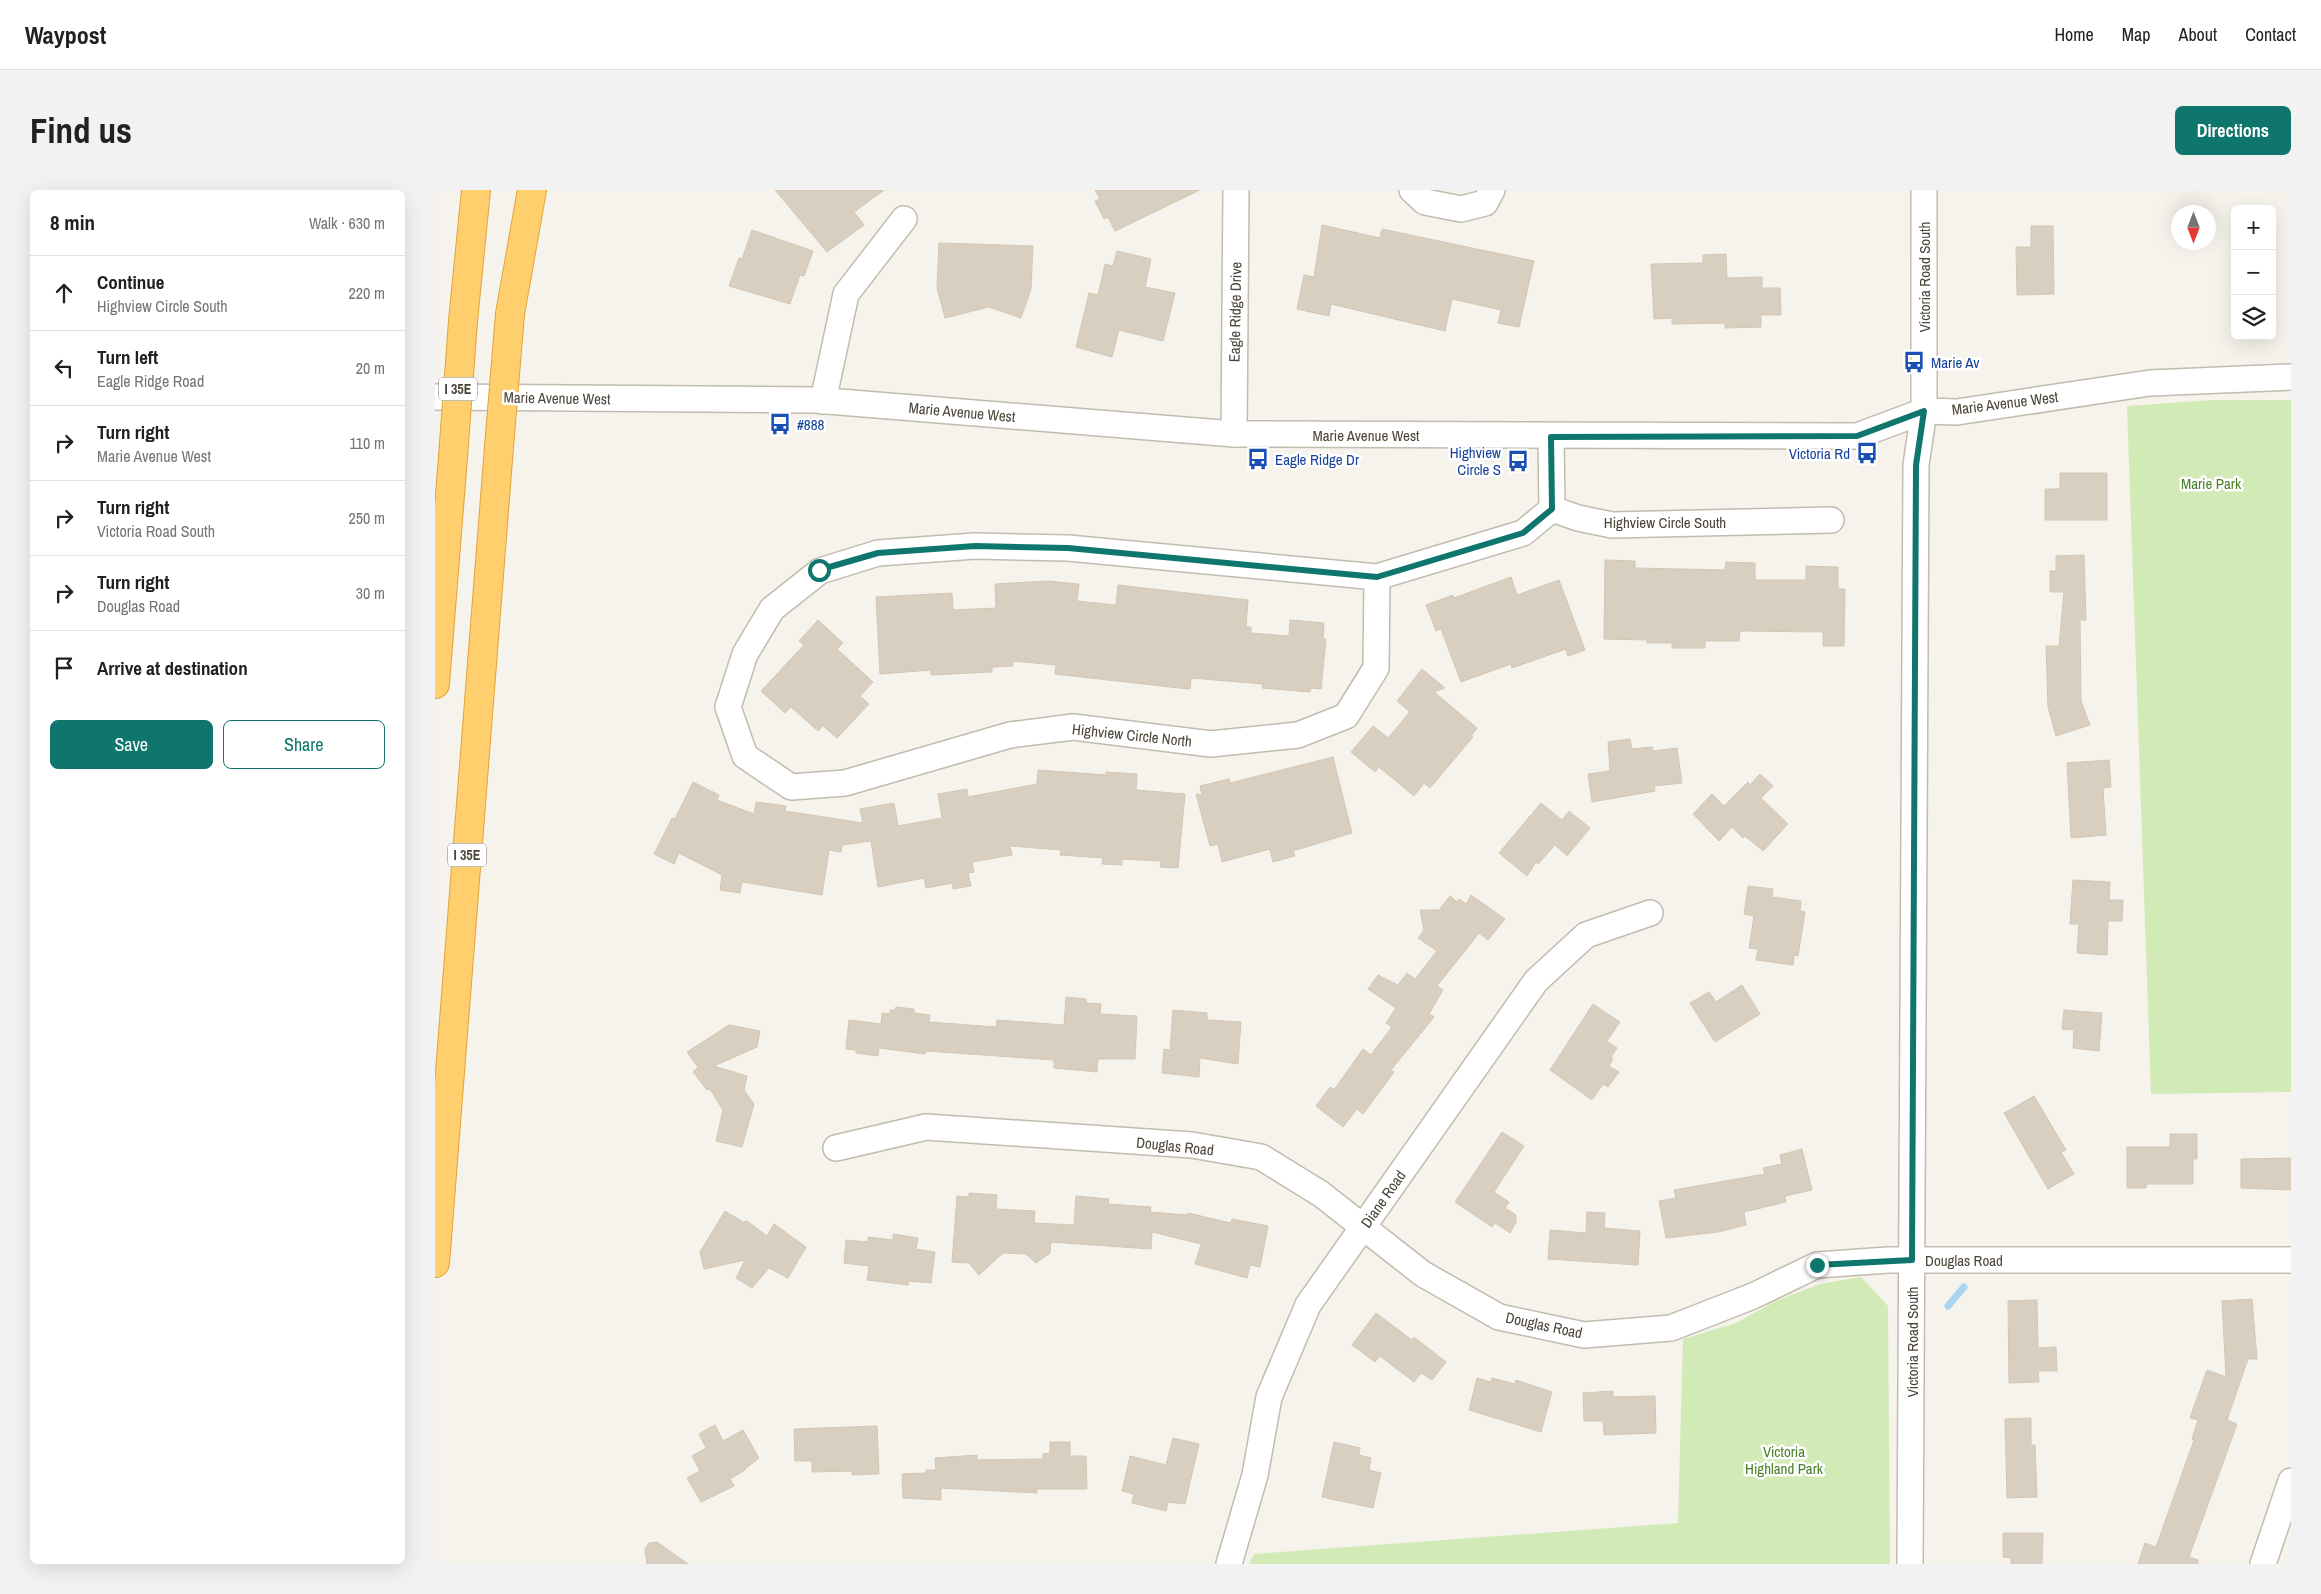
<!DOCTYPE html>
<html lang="en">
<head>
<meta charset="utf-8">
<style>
  :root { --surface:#fff; --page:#f2f2f2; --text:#202124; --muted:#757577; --line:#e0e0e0; --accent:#0f766e }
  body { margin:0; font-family:"Archivo Narrow",sans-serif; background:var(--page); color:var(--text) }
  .controls { position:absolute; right:15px; top:15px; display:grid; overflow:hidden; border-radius:8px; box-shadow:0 5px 20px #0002 }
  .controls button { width:45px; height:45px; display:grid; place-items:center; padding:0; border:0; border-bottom:1px solid var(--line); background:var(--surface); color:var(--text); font:25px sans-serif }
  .compass { position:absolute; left:1736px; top:15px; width:45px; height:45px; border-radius:50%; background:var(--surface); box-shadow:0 5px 20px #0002; rotate:180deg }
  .stop { position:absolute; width:15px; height:15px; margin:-11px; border:4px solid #0f766e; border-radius:50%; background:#fff }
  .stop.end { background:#0f766e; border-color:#fff; box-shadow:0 1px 5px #0008 }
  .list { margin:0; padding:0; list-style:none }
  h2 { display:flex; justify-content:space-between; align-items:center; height:65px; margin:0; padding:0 20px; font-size:21px }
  h2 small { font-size:16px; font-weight:400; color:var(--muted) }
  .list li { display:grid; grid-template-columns:32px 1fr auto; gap:15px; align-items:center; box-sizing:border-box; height:75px; padding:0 20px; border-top:1px solid var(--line) }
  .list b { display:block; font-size:19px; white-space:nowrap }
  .list p { margin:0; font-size:16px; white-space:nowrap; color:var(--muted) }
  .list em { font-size:16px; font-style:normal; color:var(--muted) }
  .actions { display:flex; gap:10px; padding:15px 20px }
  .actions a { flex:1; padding:11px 0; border:1px solid var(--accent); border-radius:8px; text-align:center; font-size:18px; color:var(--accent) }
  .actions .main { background:var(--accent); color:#fff }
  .icon { flex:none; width:28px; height:28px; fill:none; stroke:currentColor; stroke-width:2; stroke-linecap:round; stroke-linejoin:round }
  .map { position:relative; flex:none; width:1856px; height:1374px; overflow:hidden; border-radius:8px }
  header { display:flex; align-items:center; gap:30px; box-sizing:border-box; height:70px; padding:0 25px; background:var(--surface); border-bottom:1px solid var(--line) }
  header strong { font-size:24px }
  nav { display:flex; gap:28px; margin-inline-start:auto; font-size:18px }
  .intro { display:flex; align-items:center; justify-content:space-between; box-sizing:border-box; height:120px; padding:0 30px }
  h1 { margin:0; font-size:35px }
  .button { padding:12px 22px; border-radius:8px; background:var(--accent); color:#fff; font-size:18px; font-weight:700 }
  main { display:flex; gap:30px; padding:0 30px }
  aside { flex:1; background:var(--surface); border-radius:8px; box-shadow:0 5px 20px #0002 }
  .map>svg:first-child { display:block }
  .green { fill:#d2eab5 }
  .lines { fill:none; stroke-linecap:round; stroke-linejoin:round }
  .stream { stroke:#a9d4f2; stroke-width:7 }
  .building { fill:#d8cfc1; stroke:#d3c7b4 }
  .minor-casing { stroke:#c2bbae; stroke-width:28 }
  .highway-casing { stroke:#e0a43c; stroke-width:30 }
  .minor { stroke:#fff; stroke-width:25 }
  .highway { stroke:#ffcf6e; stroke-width:28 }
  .highway-bridge-casing { stroke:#e0a43c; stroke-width:30; stroke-linecap:butt }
  .highway-bridge { stroke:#ffcf6e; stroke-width:28 }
  .route { stroke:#0f766e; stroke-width:6 }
  .labels { text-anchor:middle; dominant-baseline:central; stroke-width:5; stroke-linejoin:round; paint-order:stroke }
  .shield { fill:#fff; stroke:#817c74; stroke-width:1 }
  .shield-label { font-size:14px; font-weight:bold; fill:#4b4439 }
  .street-label { font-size:15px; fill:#4b4439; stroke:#fff }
  .transit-label { font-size:15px; fill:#164399; stroke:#fff; text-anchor:start }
  .park-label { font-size:15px; fill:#4a7f2a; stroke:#fff }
</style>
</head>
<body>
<header>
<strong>Waypost</strong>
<nav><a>Home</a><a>Map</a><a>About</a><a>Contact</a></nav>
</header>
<div class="intro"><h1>Find us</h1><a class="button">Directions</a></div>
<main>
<aside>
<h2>8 min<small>Walk · 630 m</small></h2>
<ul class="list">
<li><svg class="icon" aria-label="ahead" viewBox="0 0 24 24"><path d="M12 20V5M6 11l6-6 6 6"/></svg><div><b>Continue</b><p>Highview Circle South</p></div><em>220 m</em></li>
<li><svg class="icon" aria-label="left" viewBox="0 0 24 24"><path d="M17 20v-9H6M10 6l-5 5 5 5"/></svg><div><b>Turn left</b><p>Eagle Ridge Road</p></div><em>20 m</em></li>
<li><svg class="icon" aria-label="right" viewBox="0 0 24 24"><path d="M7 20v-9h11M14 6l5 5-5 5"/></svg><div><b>Turn right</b><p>Marie Avenue West</p></div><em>110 m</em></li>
<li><svg class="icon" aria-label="right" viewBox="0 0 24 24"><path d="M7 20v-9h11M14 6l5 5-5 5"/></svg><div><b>Turn right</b><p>Victoria Road South</p></div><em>250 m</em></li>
<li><svg class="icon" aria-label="right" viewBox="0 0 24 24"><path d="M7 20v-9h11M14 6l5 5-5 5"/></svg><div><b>Turn right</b><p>Douglas Road</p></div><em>30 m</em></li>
<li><svg class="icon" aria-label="arrive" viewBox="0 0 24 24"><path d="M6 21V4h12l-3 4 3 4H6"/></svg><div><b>Arrive at destination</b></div></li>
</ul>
<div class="actions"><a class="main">Save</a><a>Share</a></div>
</aside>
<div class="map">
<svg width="1856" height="1374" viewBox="0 0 1856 1374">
  <rect width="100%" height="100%" fill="#f6f3ec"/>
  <g class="green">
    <path d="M 1779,210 L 1856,210 L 1856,902 L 1716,904 L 1692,216 Z"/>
    <path d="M 1426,1087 L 1453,1116 L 1455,1374 L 814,1374 L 819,1364 L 1243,1333 L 1248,1149 L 1301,1133 L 1343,1110 L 1385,1094 Z"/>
  </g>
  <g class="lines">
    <path class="stream" d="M 1513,1116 L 1529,1097"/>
  </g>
  <g class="building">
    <path d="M 340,0 L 449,0 L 419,22 L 429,35 L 392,62 Z"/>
    <path d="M 660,0 L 765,0 L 680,41 L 673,27 L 669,29 L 660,11 L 665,9 Z"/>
    <path d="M 887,35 L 945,48 L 947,39 L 1099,71 L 1084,137 L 1063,133 L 1066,120 L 1017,109 L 1010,141 L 896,114 L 894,126 L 862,119 L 869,85 L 879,87 Z"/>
    <path d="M 1596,36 L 1618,36 L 1619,104 L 1582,105 L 1581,57 L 1596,57 Z"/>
    <path d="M 317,40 L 378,61 L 369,86 L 365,85 L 355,114 L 294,96 L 304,68 L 307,69 Z"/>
    <path d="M 504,53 L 598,56 L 596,99 L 586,128 L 554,117 L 510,128 L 502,98 Z"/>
    <path d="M 682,61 L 716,69 L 710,97 L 740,103 L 728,151 L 684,140 L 677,167 L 641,157 L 654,103 L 663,105 L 670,74 L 678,76 Z"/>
    <path d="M 1291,64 L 1292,88 L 1327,87 L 1327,98 L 1345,98 L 1346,125 L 1326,125 L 1326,137 L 1290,138 L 1290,133 L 1237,134 L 1237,128 L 1219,129 L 1216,74 L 1268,73 L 1268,65 Z"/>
    <path d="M 1625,283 L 1672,283 L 1672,330 L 1610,330 L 1610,299 L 1625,299 Z"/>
    <path d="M 1649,365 L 1651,430 L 1645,430 L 1646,511 L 1655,535 L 1621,546 L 1613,517 L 1611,456 L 1624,456 L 1629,402 L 1615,402 L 1615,381 L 1621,381 L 1621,366 Z"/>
    <path d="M 1170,370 L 1200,371 L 1200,378 L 1290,380 L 1291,372 L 1320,373 L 1320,390 L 1371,390 L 1371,376 L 1403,377 L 1403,399 L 1410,399 L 1409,456 L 1388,456 L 1388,442 L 1305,441 L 1304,451 L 1270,451 L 1270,458 L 1237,458 L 1237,453 L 1212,453 L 1212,450 L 1169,449 Z"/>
    <path d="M 1076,387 L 1082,405 L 1124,390 L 1150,460 L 1133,466 L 1131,459 L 1077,478 L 1076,474 L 1026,492 L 1006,439 L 1001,441 L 991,415 L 1018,405 L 1019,408 Z"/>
    <path d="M 612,391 L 644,394 L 642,411 L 681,415 L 683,395 L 813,410 L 811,437 L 816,437 L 816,443 L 854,446 L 855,430 L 889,433 L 888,449 L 891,449 L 886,499 L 876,498 L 875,502 L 827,498 L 828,494 L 756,488 L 755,499 L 735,497 L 620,484 L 621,475 L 578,471 L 578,476 L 557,477 L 557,482 L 496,485 L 496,480 L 445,484 L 441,407 L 517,403 L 518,420 L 561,418 L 560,394 Z"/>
    <path d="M 383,430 L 408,453 L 402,459 L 438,492 L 425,506 L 434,514 L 402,548 L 388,536 L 383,541 L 356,517 L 350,523 L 326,501 L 369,455 L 364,451 Z"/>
    <path d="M 987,479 L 1010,498 L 999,502 L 1042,538 L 1036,546 L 1038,547 L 995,598 L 989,593 L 979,606 L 944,577 L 940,582 L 916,562 L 938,536 L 953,548 L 975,522 L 962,511 Z"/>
    <path d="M 1195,549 L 1197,559 L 1217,557 L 1218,561 L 1242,558 L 1247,593 L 1219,596 L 1220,601 L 1157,612 L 1153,584 L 1175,581 L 1173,552 Z"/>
    <path d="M 898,567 L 917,643 L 858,661 L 860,666 L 838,672 L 835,659 L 787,672 L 783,654 L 775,656 L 761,604 L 767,605 L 765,596 L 794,589 L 795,593 Z"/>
    <path d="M 1674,570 L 1676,597 L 1668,598 L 1671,645 L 1636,648 L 1632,573 Z"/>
    <path d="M 603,580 L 671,585 L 671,582 L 702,584 L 701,600 L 750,604 L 743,678 L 725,677 L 726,671 L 687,669 L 687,675 L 667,674 L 668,668 L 625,665 L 626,660 L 575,656 L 577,665 L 537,672 L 539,682 L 533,683 L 536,696 L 518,699 L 517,693 L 491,698 L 489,688 L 443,697 L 436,651 L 407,655 L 406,662 L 394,660 L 387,705 L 307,692 L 305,703 L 285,700 L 287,685 L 244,663 L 239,674 L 219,664 L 237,628 L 240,629 L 258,592 L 284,605 L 282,610 L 319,624 L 321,612 L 351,616 L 350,621 L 428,633 L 425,619 L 459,613 L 463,636 L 507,628 L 503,604 L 532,599 L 533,607 L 602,594 Z"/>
    <path d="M 1325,584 L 1338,596 L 1326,608 L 1353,634 L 1328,661 L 1310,646 L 1308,648 L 1297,637 L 1284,651 L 1258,624 L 1277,604 L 1289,616 L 1313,592 L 1315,595 Z"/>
    <path d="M 1106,613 L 1127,630 L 1134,621 L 1155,638 L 1132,666 L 1120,655 L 1103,674 L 1101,672 L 1092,686 L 1064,663 Z"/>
    <path d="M 1638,690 L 1675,692 L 1674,710 L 1688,710 L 1687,731 L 1673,731 L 1672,765 L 1642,763 L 1644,734 L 1635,734 Z"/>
    <path d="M 1313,696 L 1338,699 L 1337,707 L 1366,711 L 1365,721 L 1370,722 L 1363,766 L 1359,765 L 1358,775 L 1321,770 L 1323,759 L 1314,758 L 1319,726 L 1309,724 Z"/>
    <path d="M 1036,705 L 1070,729 L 1053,750 L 1044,743 L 1002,796 L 1008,800 L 994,824 L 999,827 L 956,880 L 959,882 L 928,924 L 922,919 L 908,937 L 881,916 L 895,897 L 899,900 L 928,859 L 936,865 L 957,837 L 951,833 L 961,818 L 933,799 L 943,785 L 963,795 L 972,783 L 980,789 L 1002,761 L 983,748 L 989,740 L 985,720 L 1004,720 L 1015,706 L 1022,712 L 1024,709 L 1031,714 Z"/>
    <path d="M 1307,795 L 1325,824 L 1280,852 L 1255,813 L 1274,802 L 1281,812 Z"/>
    <path d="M 631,807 L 651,809 L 651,813 L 666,814 L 665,824 L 702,826 L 700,869 L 663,869 L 662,882 L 619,878 L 619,870 L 491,861 L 490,864 L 444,858 L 443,866 L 421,863 L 421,860 L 411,859 L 414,830 L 446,834 L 447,823 L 455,824 L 455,820 L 460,820 L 461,817 L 479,819 L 479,823 L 495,825 L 494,832 L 561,837 L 562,830 L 629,835 Z"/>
    <path d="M 1158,814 L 1185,832 L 1172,851 L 1182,858 L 1176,867 L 1178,869 L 1174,876 L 1184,882 L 1173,897 L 1168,894 L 1157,910 L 1115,880 Z"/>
    <path d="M 738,820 L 772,823 L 772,830 L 806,832 L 803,874 L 765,868 L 764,887 L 727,883 L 729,859 L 735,860 Z"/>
    <path d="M 1629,820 L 1667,823 L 1664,861 L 1638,858 L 1639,840 L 1627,839 Z"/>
    <path d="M 294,835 L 325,841 L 322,857 L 279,876 L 312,886 L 309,900 L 319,914 L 307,957 L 281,951 L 288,920 L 275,899 L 272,900 L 258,882 L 263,877 L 252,862 Z"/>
    <path d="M 1599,906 L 1631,960 L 1626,962 L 1639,984 L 1613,999 L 1569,923 Z"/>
    <path d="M 1067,942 L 1089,956 L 1059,1002 L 1074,1012 L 1070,1018 L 1081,1025 L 1081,1032 L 1075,1043 L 1060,1033 L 1057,1037 L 1020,1012 Z"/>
    <path d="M 1735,944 L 1762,944 L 1762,969 L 1758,969 L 1758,994 L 1712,994 L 1711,998 L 1692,998 L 1692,957 L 1735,957 Z"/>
    <path d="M 1367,959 L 1377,1000 L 1350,1006 L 1351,1012 L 1309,1022 L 1311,1035 L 1283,1042 L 1231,1048 L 1224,1011 L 1241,1008 L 1239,1000 L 1330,984 L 1328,978 L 1347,974 L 1345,965 Z"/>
    <path d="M 1856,968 L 1856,1000 L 1806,998 L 1806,969 Z"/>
    <path d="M 534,1003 L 562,1005 L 561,1019 L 600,1021 L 599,1033 L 639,1035 L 641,1006 L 674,1009 L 673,1014 L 716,1017 L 715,1022 L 752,1025 L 753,1023 L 796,1033 L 797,1029 L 833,1036 L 825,1077 L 815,1075 L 812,1088 L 760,1074 L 766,1054 L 717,1042 L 716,1059 L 616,1052 L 615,1063 L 601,1073 L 591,1064 L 568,1063 L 544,1085 L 534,1073 L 517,1072 L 522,1006 L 534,1007 Z"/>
    <path d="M 290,1021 L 308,1032 L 312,1031 L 332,1046 L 339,1034 L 371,1057 L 353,1088 L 334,1078 L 317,1098 L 301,1088 L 310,1070 L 269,1079 L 265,1062 Z"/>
    <path d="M 1152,1022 L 1170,1023 L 1169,1038 L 1205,1041 L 1203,1075 L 1113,1069 L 1115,1040 L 1151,1043 Z"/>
    <path d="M 458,1044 L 483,1048 L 481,1059 L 500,1062 L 496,1093 L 474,1091 L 473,1095 L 432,1090 L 434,1076 L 409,1073 L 411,1050 L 433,1052 L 433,1047 L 458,1050 Z"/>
    <path d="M 1817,1109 L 1822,1169 L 1813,1169 L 1792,1230 L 1802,1234 L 1754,1367 L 1763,1370 L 1763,1374 L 1703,1374 L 1710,1353 L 1721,1357 L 1759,1250 L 1757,1249 L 1763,1230 L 1755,1228 L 1772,1180 L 1791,1187 L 1787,1111 Z"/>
    <path d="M 1602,1110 L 1603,1158 L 1621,1157 L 1622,1181 L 1603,1181 L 1604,1192 L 1574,1193 L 1573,1111 Z"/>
    <path d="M 941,1123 L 977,1150 L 979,1147 L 1011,1172 L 997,1190 L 986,1183 L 979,1192 L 945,1166 L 940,1172 L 917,1155 Z"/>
    <path d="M 1042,1188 L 1056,1192 L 1057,1188 L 1080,1194 L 1081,1190 L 1117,1202 L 1106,1242 L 1034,1220 Z"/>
    <path d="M 1178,1201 L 1178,1207 L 1220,1206 L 1221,1243 L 1169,1245 L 1168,1231 L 1149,1231 L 1148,1203 Z"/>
    <path d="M 1596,1228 L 1596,1255 L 1600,1255 L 1602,1307 L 1572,1308 L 1570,1229 Z"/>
    <path d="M 280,1235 L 288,1251 L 308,1240 L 324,1268 L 310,1279 L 310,1280 L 295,1289 L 299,1296 L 266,1312 L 252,1288 L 265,1281 L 257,1266 L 271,1258 L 264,1244 Z"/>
    <path d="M 442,1236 L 444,1284 L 417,1285 L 417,1281 L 377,1282 L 377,1271 L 360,1271 L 359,1239 Z"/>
    <path d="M 738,1248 L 764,1254 L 750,1314 L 733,1312 L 731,1321 L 697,1313 L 699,1304 L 687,1301 L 695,1266 L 731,1275 Z"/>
    <path d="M 615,1252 L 635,1252 L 635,1266 L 651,1266 L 652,1299 L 602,1299 L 602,1303 L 506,1298 L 506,1310 L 468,1308 L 467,1284 L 491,1283 L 491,1280 L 501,1280 L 500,1268 L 542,1265 L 542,1270 L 608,1269 L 608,1264 L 615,1263 Z"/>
    <path d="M 899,1252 L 925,1258 L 924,1265 L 936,1268 L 934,1280 L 946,1283 L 938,1318 L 887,1307 Z"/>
    <path d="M 1568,1343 L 1608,1343 L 1607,1374 L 1576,1374 L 1576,1368 L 1568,1367 Z"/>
    <path d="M 222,1352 L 253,1374 L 212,1374 L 210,1359 L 214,1353 Z"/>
  </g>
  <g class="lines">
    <g class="minor-casing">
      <g id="minor">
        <path d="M 977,0 L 990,12 L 1026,19 L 1050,13 L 1057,0"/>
        <path d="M 0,207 L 380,210 L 799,244 L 1422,246 L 1489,221 L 1522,222 L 1715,193 L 1856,187"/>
        <path d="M 388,211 L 411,104 L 469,29"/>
        <path d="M 799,244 L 801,0"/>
        <path d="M 1116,247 L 1117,319"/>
        <path d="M 942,387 L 941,478 L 911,526 L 863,545 L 776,554 L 638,537 L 575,545 L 410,593 L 356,597 L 310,566 L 293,517 L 310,464 L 337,419 L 385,381 L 443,363 L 540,356 L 633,358 L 942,387 L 1088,343 L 1117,319 L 1143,328 L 1177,335 L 1396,330"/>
        <path d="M 401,958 L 491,937 L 757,955 L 826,967 L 886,1004 L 988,1084 L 1064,1127 L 1149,1145 L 1236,1138 L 1318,1106 L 1382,1075 L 1453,1070 L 1856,1070"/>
        <path d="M 794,1374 L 820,1285 L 834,1207 L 873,1115 L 1101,791 L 1151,745 L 1215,723"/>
        <path d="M 1475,1374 L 1481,275 L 1489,221 L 1489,0"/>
        <path d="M 1828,1374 L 1856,1291"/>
      </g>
    </g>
    <g class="highway-casing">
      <g id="highway">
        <path d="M 75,124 L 97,0"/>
        <path d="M 28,131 L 41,0"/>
        <path d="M 0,494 L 18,267"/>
        <path d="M 0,1073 L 64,257"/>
      </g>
    </g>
    <use href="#minor" class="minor"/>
    <use href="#highway" class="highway"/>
    <g class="highway-bridge-casing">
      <g id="highway-bridge">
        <path d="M 64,257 L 75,124"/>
        <path d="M 18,267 L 28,131"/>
      </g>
    </g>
    <use href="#highway-bridge" class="highway-bridge"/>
  </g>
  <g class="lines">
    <path class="route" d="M 384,380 L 443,363 L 540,356 L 633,358 L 942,387 L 1088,343 L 1117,319 L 1116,247 L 1422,246 L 1489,221 L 1481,275 L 1477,1070 L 1382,1075"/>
  </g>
  <defs>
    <g id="bus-bare" transform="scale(1.725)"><path d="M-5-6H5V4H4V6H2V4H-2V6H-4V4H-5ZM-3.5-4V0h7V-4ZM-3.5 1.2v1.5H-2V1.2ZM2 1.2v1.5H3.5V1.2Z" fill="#1a4fb4" stroke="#fff" stroke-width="2.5" paint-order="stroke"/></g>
  </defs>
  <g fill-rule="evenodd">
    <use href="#bus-bare" x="1479" y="172"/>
    <use href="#bus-bare" x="345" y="234"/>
    <use href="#bus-bare" x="1432" y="263"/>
    <use href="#bus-bare" x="823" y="269"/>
    <use href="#bus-bare" x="1083" y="271"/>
  </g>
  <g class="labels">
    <g class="shield">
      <rect x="4" y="187.5" width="38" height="23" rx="4"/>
      <rect x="13" y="653.5" width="38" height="23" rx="4"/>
    </g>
    <g class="shield-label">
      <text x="23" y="199">I 35E</text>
      <text x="32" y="665">I 35E</text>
    </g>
    <g class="street-label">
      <text transform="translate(1489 87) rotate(-90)">Victoria Road South</text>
      <text transform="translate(800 122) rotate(-89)">Eagle Ridge Drive</text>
      <text transform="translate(122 208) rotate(1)">Marie Avenue West</text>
      <text transform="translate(1570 213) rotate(-7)">Marie Avenue West</text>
      <text transform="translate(527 222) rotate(5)">Marie Avenue West</text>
      <text x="931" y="245">Marie Avenue West</text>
      <text x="1230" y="332">Highview Circle South</text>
      <text transform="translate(697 545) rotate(6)">Highview Circle North</text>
      <text transform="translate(740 956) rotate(6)">Douglas Road</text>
      <text transform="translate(948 1009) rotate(-55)">Diane Road</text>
      <text x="1529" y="1070">Douglas Road</text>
      <text transform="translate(1109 1135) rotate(12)">Douglas Road</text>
      <text transform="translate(1477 1152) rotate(-90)">Victoria Road South</text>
    </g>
    <g class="transit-label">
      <text x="1496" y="172">Marie Av</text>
      <text x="362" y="234">#888</text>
      <text x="1066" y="262" text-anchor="end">Highview<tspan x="1066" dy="17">Circle S</tspan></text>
      <text x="1415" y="263" text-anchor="end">Victoria Rd</text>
      <text x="840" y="269">Eagle Ridge Dr</text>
    </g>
    <g class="park-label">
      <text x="1776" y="293">Marie Park</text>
      <text x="1349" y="1261">Victoria<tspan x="1349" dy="17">Highland Park</tspan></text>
    </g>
  </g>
</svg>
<div class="controls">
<button>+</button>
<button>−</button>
<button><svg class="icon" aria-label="layers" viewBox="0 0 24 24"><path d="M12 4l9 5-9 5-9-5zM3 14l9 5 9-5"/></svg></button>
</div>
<svg class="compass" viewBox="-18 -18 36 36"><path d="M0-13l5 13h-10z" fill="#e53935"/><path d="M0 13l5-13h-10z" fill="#757577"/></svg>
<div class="stop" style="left:384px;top:380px"></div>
<div class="stop end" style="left:1382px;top:1075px"></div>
</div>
</main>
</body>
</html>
